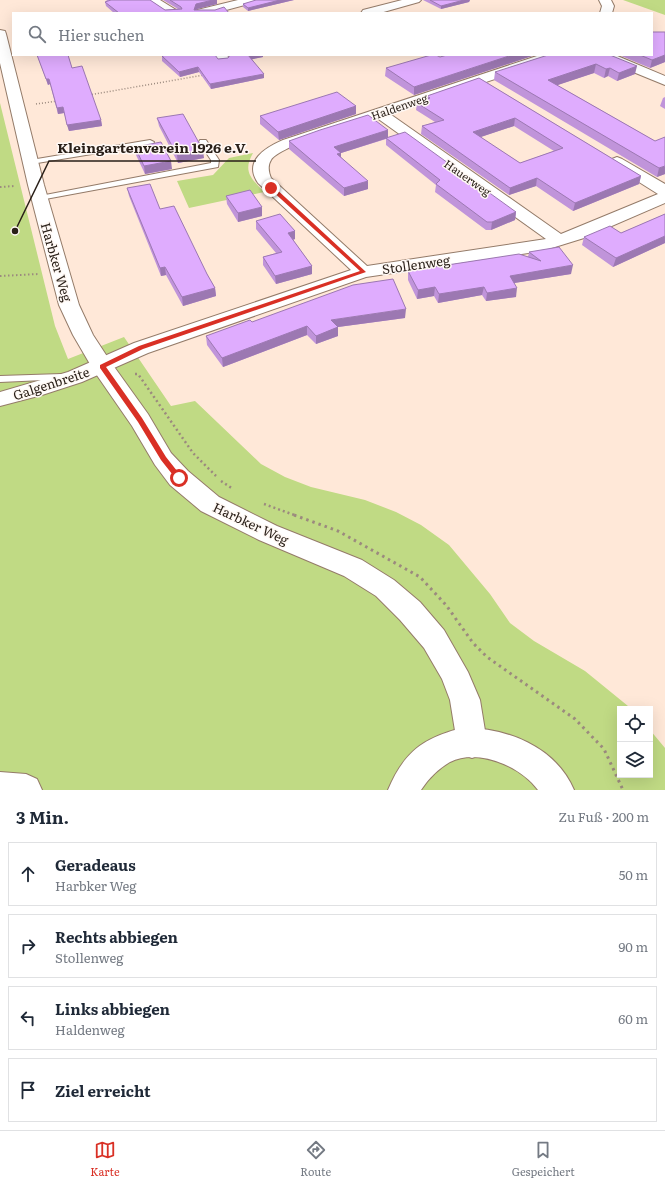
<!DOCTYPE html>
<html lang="de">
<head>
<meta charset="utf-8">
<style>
  :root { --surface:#fff; --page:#f6f6f7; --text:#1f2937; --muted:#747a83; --line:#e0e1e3; --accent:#d93025 }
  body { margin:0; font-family:Literata,serif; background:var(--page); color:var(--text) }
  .controls { position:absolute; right:12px; bottom:12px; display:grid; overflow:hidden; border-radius:0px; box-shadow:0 4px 16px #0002 }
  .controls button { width:36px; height:36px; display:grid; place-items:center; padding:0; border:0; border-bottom:1px solid var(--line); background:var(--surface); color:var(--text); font:20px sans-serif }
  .stop { position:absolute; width:12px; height:12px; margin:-9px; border:3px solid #d93025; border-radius:50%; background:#fff }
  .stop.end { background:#d93025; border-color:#fff; box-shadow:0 1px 4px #0008 }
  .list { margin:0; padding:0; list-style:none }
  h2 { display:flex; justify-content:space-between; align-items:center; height:52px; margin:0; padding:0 16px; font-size:17px }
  h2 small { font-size:13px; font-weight:400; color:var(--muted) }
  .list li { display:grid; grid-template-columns:26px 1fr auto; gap:12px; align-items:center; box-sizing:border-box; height:64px; margin:0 8px 8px; padding:0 8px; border:1px solid var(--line); border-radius:0px }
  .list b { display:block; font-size:15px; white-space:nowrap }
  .list p { margin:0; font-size:13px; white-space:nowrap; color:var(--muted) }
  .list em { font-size:13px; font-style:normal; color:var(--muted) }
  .icon { flex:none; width:22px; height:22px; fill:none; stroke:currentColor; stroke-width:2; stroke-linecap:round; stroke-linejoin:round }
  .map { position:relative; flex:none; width:665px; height:790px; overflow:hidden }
  .search { position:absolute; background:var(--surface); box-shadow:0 4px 16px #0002; left:12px; right:12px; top:12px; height:44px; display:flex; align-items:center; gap:10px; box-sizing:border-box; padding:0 14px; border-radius:0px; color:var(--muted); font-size:15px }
  .sheet { height:340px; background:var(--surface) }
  nav { display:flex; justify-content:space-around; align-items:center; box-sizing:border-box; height:56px; border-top:1px solid var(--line); background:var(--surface); font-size:11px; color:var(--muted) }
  nav a { display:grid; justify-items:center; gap:2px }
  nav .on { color:var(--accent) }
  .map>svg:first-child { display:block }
  .green { fill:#c0da84 }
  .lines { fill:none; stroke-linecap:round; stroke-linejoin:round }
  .service-casing { stroke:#947b69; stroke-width:2 }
  .minor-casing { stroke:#947b69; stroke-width:2 }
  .secondary-casing { stroke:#947b69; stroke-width:2 }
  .primary-casing { stroke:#947b69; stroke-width:2 }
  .path-far3 { stroke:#9b8a7e; stroke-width:1.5; stroke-dasharray:1 2; stroke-linecap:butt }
  .path-far2 { stroke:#9b8a7e; stroke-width:2; stroke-dasharray:1.5 2.5; stroke-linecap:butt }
  .path-far1 { stroke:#9b8a7e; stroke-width:2.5; stroke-dasharray:2 3; stroke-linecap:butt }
  .path { stroke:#9b8a7e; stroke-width:3; stroke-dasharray:2.5 4; stroke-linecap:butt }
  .service { fill:#fff; fill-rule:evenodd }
  .minor { fill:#fff; fill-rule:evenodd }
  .secondary { fill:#fff; fill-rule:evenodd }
  .primary { fill:#fff; fill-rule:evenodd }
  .wall { fill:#c094da; fill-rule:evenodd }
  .shaded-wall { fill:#9c78b2 }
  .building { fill:#dfacfe; stroke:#9c78b2; fill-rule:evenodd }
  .route { fill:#d93025 }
  .labels { text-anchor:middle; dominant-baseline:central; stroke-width:3; stroke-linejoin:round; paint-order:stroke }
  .far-street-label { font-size:11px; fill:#291f18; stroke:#fff9f5 }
  .street-label { font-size:13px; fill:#291f18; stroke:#fff9f5 }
  .leader { fill:none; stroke:#291f18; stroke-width:1.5 }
  .callout-dot { fill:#291f18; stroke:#fff9f5; stroke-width:1.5 }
  .callout-label { font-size:14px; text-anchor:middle; font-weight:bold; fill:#291f18; stroke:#fff9f5; stroke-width:3; stroke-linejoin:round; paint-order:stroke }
</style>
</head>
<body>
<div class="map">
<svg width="665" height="790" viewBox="0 0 665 790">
  <rect width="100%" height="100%" fill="#ffe8d8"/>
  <g class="green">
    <path d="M 623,0 L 665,0 L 665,15 Z"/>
    <path d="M 0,103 L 55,326 L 68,359 L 124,337 L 171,406 L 195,401 L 261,464 L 285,477 L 311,487 L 365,500 L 396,512 L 421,525 L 449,545 L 490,594 L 510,623 L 534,641 L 585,671 L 628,706 L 631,709 L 620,709 L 620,775 L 650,775 L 650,730 L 665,748 L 665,790 L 0,790 Z"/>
    <path d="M 253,153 C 242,172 252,179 264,192 L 189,208 L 177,181 L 213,175 L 229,158 Z"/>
  </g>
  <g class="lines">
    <g class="service-casing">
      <g id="service">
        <path d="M 150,140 L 154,142 L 153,144 L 31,164 L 27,162 L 31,160 Z"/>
        <path d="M 200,140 L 206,140 L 219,160 L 218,167 L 40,200 L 36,198 L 40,196 L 211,163 L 211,160 L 199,142 Z"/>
        <path d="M 62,374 L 67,377 L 65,379 L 0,382 L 0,376 Z"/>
      </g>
    </g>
    <g class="minor-casing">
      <g id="minor">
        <path d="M 146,0 L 160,0 L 181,13 L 166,13 Z"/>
        <path d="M 238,0 L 258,0 L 256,2 L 215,13 L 195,13 L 197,10 Z"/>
        <path d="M 402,0 L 421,0 L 419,2 L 380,13 L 361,13 L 363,10 Z"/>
        <path d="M 599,0 L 611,0 L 614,6 L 612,13 L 600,13 L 602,6 Z"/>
        <path d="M 214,55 L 227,55 L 229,59 L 228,62 L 218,62 Z"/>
        <path d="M 540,55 L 559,55 L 558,58 L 390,114 L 561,234 L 658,194 L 612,165 L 609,162 L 612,159 L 617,157 L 622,159 L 665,184 L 665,203 L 584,238 L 542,251 L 366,277 L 148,353 L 82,382 L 42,395 L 0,406 L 0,392 L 68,372 L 134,343 L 351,270 L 258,183 C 243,161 265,148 283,140 ZM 377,118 L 546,239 L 367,266 L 271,178 C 269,173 267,166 271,160 C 280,145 357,125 377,118 Z"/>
        <path d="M 598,55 L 615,55 L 665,76 L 665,85 L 599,58 Z"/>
      </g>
    </g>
    <g class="secondary-casing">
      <path id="secondary" d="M 0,30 L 5,31 L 6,34 L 44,185 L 79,305 L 93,335 L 110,361 L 148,414 L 171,453 L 188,471 L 219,497 L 277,526 L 362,560 L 394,580 L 420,602 L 444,630 L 468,672 L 480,700 L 487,743 L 483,754 L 472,758 L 461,754 L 457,743 L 450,700 L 442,679 L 424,648 L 400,620 L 376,596 L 344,576 L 259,540 L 201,511 L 170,485 L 155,465 L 132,426 L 94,371 L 73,335 L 59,305 L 28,185 L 0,63 Z"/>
    </g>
    <g class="primary-casing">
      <g id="primary">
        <path d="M 462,728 C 506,727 556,747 574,790 L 538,790 C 520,766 478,748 450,762 C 438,769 429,778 421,790 L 388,790 C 404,752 423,738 462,728 Z"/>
        <path d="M 0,772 L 26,774 L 37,779 L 42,790 L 0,790 Z"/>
      </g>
    </g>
    <g class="path-far3">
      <path d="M 89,95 L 204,75"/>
      <path d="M 36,104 L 58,101"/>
    </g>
    <g class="path-far2">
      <path d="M 0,187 L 15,186"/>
      <path d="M 0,276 L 39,274"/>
    </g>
    <g class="path-far1">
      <path d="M 135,374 L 138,374 L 193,453 L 216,476"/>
      <path d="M 221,481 L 233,489"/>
      <path d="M 264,504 L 297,516"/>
    </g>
    <path class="path" d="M 294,515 L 338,531 L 420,577 L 446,605 L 473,643 L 487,657 L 575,719 L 604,749 L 623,790"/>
    <use href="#service" class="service"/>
    <use href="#minor" class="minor"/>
    <use href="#secondary" class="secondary"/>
    <use href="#primary" class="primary"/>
  </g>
  <g class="wall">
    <path d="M 106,0 L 150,0 L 165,10 L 178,9 L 163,0 L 217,0 L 217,4 L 197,9 L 196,10 L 229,13 L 114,13 L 106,6 L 105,2 L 107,1 Z"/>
    <path d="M 256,0 L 294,0 L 248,11 L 243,7 L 243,4 Z"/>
    <path d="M 423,0 L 470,0 L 469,2 L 441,9 Z"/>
    <path d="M 665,32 L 665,62 L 650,68 L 619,55 L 652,55 Z"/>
    <path d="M 37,55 L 68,55 L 72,68 L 101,120 L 102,126 L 69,131 L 64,113 L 58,114 L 50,84 L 48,85 Z"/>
    <path d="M 228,55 L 263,55 L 263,57 L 252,59 L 264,78 L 211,89 L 199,72 L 180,77 L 162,61 L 162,56 L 218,59 L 228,58 L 229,57 Z"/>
    <path d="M 447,55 L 535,55 L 414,95 L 385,76 L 386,68 L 440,57 Z"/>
    <path d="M 610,55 L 635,74 L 617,81 L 608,76 L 604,78 L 594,73 L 557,85 L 655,141 L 665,174 L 657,177 L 494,80 L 495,72 Z"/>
    <path d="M 479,78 L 641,176 L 639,184 L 573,211 L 536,186 L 509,195 L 421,134 L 422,126 L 435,122 L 416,110 L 417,103 L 426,100 L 427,96 ZM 514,126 L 554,151 L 520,163 L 480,137 Z"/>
    <path d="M 665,97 L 665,109 L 660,106 L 663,98 Z"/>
    <path d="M 356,106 L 356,114 L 279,140 L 260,124 L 260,116 Z"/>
    <path d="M 157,118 L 204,158 L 178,163 L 159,126 Z"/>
    <path d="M 388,130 L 388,138 L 516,212 L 515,220 L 491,230 L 486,230 L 435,192 L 436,185 L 386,145 L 386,139 L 341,153 L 341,157 L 368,189 L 344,196 L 289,149 L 289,141 Z"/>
    <path d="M 135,147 L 172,169 L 145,174 L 136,155 Z"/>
    <path d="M 127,188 L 160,209 L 207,274 L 215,288 L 216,296 L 183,306 L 166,275 L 161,276 L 129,196 Z"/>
    <path d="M 226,196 L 262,216 L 238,222 L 227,204 Z"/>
    <path d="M 665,214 L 665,243 L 613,267 L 582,245 L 584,237 L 621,233 Z"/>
    <path d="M 256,221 L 295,231 L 295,239 L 293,240 L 312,266 L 312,274 L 276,284 L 263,265 L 263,257 L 276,253 L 256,229 Z"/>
    <path d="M 529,252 L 571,274 L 514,283 L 516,297 L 486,301 L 482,295 L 438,303 L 434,296 L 417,299 L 408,280 L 408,271 L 528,257 Z"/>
    <path d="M 405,318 L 338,327 L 338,336 L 316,344 L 307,335 L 223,367 L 207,345 L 206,336 L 252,322 Z"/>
  </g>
  <g class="shaded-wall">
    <path d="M 213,0 L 217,0 L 217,4 L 197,9 L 195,13 L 194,10 L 196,4 Z"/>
    <path d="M 280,0 L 294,0 L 248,11 L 248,8 Z"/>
    <path d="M 464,0 L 470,0 L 469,2 L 441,9 L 441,6 Z"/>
    <path d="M 248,55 L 263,55 L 263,57 L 248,60 Z"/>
    <path d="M 512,55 L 535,55 L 414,95 L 414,87 Z"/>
    <path d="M 665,55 L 665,62 L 650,68 L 652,60 Z"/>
    <path d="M 596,64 L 594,73 L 546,89 L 548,80 Z"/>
    <path d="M 637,66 L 635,74 L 617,81 L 619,73 Z"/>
    <path d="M 198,67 L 199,72 L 180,77 L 179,72 Z"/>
    <path d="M 610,68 L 608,76 L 604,78 L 606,69 Z"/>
    <path d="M 264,74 L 264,78 L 211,89 L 210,84 Z"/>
    <path d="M 46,79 L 49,79 L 50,84 L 48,85 Z"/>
    <path d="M 356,106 L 356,114 L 279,140 L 278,132 Z"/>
    <path d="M 63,107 L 64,113 L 58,114 L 57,108 Z"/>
    <path d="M 515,118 L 514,126 L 472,140 L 473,132 Z"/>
    <path d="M 101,120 L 102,126 L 69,131 L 67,125 Z"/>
    <path d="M 388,130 L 388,138 L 341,153 L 341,161 L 334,147 Z"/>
    <path d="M 203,150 L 204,158 L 178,163 L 177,155 Z"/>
    <path d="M 171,161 L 172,169 L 145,174 L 144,166 Z"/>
    <path d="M 665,166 L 665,174 L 657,177 L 659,168 Z"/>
    <path d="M 641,176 L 639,184 L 573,211 L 575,203 Z"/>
    <path d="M 537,178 L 536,186 L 509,195 L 510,188 Z"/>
    <path d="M 368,181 L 368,189 L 344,196 L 344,188 Z"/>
    <path d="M 262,207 L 262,216 L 238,222 L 238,213 Z"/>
    <path d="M 516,212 L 515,220 L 491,230 L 492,222 Z"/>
    <path d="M 295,231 L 295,239 L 288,241 L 288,233 Z"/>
    <path d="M 665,236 L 665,243 L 613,267 L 616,258 Z"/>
    <path d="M 573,265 L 571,274 L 508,284 L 510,276 Z"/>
    <path d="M 312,266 L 312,274 L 276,284 L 275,276 Z"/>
    <path d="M 165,267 L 166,275 L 161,276 L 160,268 Z"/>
    <path d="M 435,287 L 434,296 L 417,299 L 418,290 Z"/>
    <path d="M 484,287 L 482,295 L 438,303 L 439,294 Z"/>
    <path d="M 215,288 L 216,296 L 183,306 L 182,297 Z"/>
    <path d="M 517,288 L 516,297 L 486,301 L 487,293 Z"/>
    <path d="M 406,309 L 405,318 L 338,327 L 338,336 L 316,344 L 316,336 L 331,320 Z"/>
    <path d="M 307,326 L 307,335 L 223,367 L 222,358 Z"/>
  </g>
  <g class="building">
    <path d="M 111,0 L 150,0 L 165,10 L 182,9 L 181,7 L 170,0 L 213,0 L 196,4 L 194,10 L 215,10 L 224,7 L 229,13 L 119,13 L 105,2 Z"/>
    <path d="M 256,0 L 280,0 L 248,8 L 243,4 Z"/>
    <path d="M 430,0 L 464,0 L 441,6 Z"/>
    <path d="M 652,32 L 665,32 L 665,55 L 652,60 L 640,55 L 652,55 Z"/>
    <path d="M 37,55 L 68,55 L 72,68 L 82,66 L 101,120 L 67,125 L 63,107 L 57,108 L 49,79 L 46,79 Z"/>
    <path d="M 167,55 L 215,55 L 218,59 L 228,58 L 230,55 L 248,55 L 264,74 L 210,84 L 198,67 L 179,72 L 162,56 Z"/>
    <path d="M 431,55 L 436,55 L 440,57 L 447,55 L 512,55 L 414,87 L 386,68 Z"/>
    <path d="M 548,55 L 610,55 L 637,66 L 619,73 L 610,68 L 606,69 L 596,64 L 548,80 L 655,141 L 665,137 L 665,166 L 659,168 L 495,72 Z"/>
    <path d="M 479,78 L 641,176 L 575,203 L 537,178 L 510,188 L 422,126 L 444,120 L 417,103 L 430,98 L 427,96 ZM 515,118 L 563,148 L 520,163 L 473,132 Z"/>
    <path d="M 337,92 L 356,106 L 278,132 L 260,116 Z"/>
    <path d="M 183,114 L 203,150 L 177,155 L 157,118 Z"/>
    <path d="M 368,115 L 388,130 L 334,147 L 341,153 L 337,154 L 368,181 L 344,188 L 289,141 L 320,130 Z"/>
    <path d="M 405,132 L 516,212 L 492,222 L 487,222 L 436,184 L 440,180 L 386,138 Z"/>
    <path d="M 161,142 L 171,161 L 144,166 L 135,147 Z"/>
    <path d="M 150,184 L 160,209 L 174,206 L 207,274 L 215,288 L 182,297 L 165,267 L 160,268 L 127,188 Z"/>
    <path d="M 250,190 L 262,207 L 238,213 L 226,196 Z"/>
    <path d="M 280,214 L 295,231 L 288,233 L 312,266 L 275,276 L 263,257 L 282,252 L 256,221 Z"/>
    <path d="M 665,214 L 665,236 L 616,258 L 584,237 L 610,226 L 621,233 Z"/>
    <path d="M 559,247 L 573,265 L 510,276 L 517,288 L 487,293 L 484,287 L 439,294 L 435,287 L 418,290 L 408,271 L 519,254 L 541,261 L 529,252 Z"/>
    <path d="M 393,279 L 406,309 L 331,320 L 338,327 L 316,336 L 307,326 L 222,358 L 206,336 L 250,320 L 252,322 L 353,285 Z"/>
  </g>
  <path class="route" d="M 270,186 L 273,186 L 366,272 L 143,349 L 106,367 L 142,418 L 166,457 L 181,476 L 181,479 L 176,479 L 161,460 L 138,422 L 100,368 L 100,365 L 139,346 L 360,271 L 270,189 Z"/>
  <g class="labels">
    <g class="far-street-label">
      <text transform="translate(399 106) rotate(-19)">Haldenweg</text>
      <text transform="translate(468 177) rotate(35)">Hauerweg</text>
    </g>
    <g class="street-label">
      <text transform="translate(57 262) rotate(74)">Harbker Weg</text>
      <text transform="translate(416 264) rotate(-8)">Stollenweg</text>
      <text transform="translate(51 383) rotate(-18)">Galgenbreite</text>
      <text transform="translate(251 523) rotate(25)">Harbker Weg</text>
    </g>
  </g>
  <path class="leader" d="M15 231L49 161H256"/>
  <circle class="callout-dot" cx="15" cy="231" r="4"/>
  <g class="callout-label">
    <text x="153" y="153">Kleingartenverein 1926 e.V.</text>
  </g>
</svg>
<div class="controls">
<button><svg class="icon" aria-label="locate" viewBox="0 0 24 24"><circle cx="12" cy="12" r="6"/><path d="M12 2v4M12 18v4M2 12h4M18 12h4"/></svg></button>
<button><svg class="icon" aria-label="layers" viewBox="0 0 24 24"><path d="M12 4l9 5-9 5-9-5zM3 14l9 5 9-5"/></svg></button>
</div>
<div class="stop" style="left:179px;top:478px"></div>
<div class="stop end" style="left:271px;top:188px"></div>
<div class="search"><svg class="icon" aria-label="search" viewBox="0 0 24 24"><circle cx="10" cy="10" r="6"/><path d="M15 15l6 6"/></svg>Hier suchen</div>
</div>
<section class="sheet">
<h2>3 Min.<small>Zu Fuß · 200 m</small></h2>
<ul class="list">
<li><svg class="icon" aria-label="ahead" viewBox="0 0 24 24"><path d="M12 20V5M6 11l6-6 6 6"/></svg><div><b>Geradeaus</b><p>Harbker Weg</p></div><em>50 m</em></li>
<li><svg class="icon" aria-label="right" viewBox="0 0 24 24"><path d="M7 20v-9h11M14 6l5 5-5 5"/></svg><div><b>Rechts abbiegen</b><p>Stollenweg</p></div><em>90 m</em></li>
<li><svg class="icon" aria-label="left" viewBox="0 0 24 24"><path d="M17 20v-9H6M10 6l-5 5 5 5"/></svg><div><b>Links abbiegen</b><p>Haldenweg</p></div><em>60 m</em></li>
<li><svg class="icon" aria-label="arrive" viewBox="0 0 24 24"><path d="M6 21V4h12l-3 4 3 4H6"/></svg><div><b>Ziel erreicht</b></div></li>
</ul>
</section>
<nav>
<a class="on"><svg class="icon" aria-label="map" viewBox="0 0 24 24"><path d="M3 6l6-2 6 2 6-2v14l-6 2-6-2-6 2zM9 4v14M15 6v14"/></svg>Karte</a>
<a><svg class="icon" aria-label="directions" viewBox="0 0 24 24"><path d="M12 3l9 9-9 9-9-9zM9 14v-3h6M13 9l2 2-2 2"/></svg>Route</a>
<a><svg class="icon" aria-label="saved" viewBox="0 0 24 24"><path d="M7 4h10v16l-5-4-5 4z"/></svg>Gespeichert</a>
</nav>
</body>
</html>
